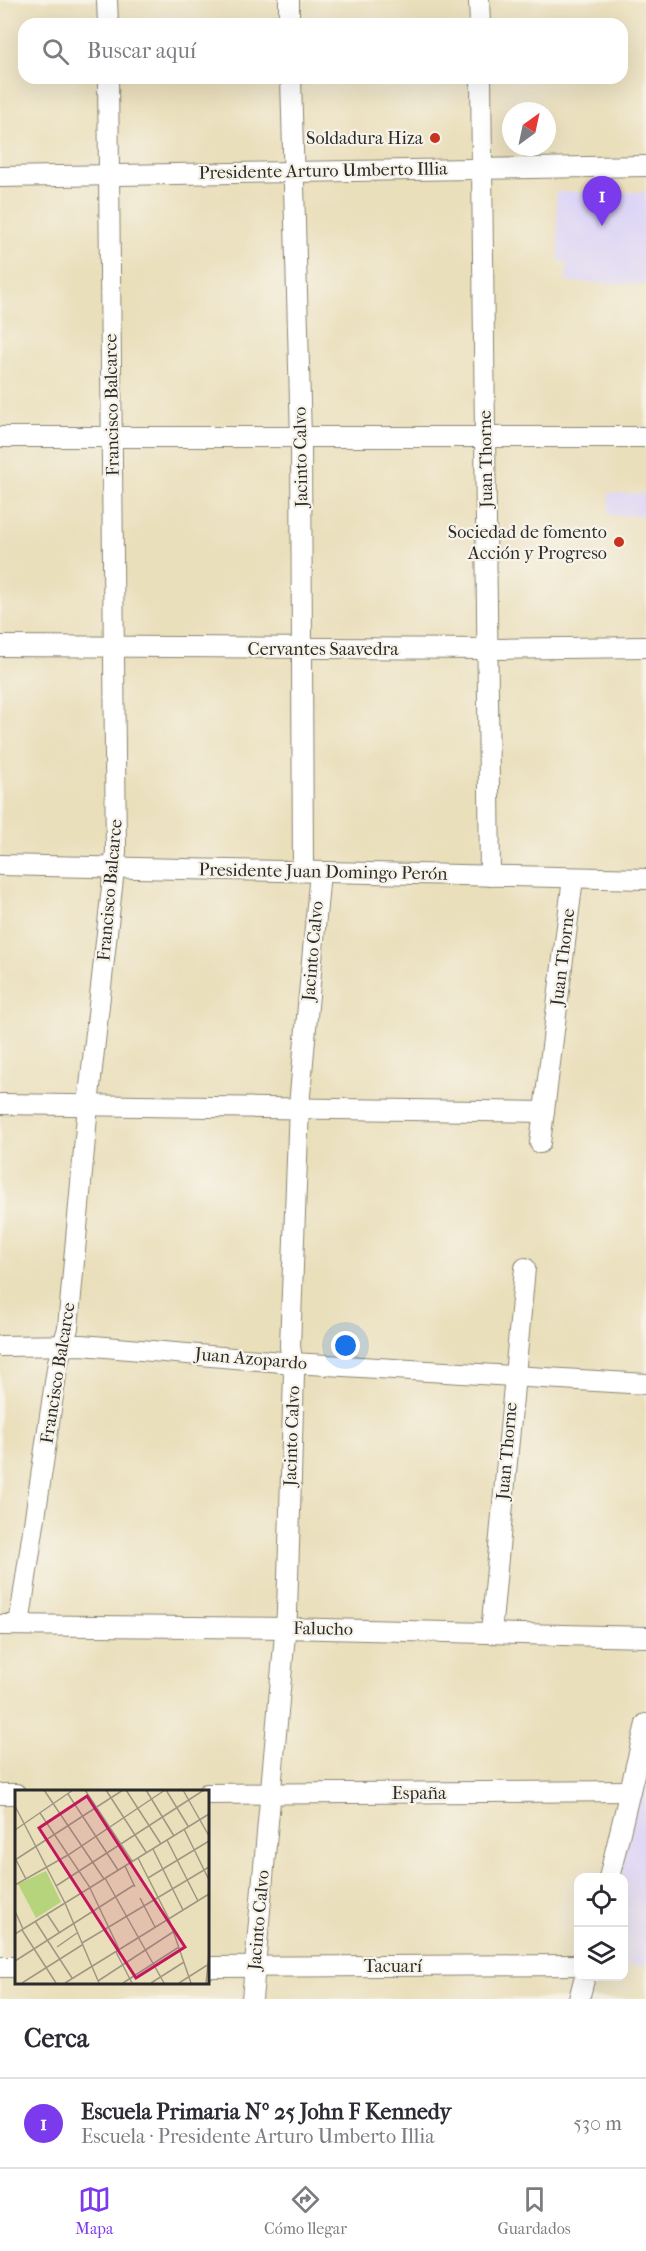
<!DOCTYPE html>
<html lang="es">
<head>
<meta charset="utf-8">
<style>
  :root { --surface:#fff; --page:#f7f7f7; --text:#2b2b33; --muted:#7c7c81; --line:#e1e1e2; --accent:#7c3aed }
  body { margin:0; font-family:"IM FELL French Canon",serif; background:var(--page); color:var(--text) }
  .controls { position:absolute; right:18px; bottom:18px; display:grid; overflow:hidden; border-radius:12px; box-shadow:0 6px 24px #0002 }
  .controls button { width:54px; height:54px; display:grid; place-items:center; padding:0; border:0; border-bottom:2px solid var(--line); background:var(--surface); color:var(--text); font:30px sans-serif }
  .compass { position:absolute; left:502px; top:102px; width:54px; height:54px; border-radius:50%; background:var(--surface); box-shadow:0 6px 24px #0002; rotate:33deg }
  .you { position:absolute; left:346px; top:1346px; width:21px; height:21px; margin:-15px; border:4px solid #fff; border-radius:50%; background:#1a73e8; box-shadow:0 0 0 9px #1a73e833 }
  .badge { display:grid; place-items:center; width:39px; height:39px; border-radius:50%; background:var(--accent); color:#fff; font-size:20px; font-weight:700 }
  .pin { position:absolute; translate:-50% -50px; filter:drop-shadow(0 2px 3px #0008) }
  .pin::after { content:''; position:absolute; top:32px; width:21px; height:18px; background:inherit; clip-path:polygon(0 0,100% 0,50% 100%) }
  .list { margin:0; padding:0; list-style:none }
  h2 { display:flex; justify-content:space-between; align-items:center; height:78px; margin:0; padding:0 24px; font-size:26px }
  h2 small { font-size:20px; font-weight:400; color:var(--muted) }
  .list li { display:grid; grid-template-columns:39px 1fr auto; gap:18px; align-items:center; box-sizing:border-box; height:90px; padding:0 24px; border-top:2px solid var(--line) }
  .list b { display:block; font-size:22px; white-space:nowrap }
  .list p { margin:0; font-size:20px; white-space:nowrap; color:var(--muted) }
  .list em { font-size:20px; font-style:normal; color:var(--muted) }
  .icon { flex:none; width:33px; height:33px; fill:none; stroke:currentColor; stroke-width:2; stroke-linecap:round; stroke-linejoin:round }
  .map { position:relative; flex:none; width:646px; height:1999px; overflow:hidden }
  .search { position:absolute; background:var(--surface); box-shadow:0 6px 24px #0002; left:18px; right:18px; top:18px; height:66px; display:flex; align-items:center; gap:15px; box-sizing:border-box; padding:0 21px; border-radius:18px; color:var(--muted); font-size:22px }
  .sheet { height:168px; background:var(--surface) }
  nav { display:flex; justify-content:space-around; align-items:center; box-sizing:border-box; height:84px; border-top:2px solid var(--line); background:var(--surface); font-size:16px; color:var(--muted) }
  nav a { display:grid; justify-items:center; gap:3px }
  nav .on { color:var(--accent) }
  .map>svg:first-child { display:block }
  .built { fill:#ddd5f6 }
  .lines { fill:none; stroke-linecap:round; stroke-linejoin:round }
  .minor-casing { stroke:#8a8573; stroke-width:22 }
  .minor { stroke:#fff; stroke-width:20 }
  .poi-dot { fill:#c8321e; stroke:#f7f3e8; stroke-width:2 }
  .labels { text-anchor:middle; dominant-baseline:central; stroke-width:4.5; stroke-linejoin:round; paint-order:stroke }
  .poi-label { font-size:18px; fill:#2b2b2b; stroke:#f7f3e8; text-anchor:end }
  .street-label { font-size:18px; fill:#2b2b2b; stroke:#f7f3e8 }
  .inset-road { fill:none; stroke:#9e9781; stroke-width:1.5 }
  .view { fill:#c2185b; fill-opacity:0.15; stroke:#c2185b; stroke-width:3 }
  .inset-edge { fill:none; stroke:#2b2b2b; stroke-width:3 }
</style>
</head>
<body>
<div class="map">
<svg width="646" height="1999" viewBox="0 0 646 1999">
  <rect width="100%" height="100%" fill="#f7f3e8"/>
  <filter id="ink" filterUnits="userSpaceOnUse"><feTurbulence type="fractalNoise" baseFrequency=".0167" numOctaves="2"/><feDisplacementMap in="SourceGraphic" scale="12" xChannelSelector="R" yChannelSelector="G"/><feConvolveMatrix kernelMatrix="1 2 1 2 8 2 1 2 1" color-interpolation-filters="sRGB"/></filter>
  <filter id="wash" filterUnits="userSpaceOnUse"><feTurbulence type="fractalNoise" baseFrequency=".008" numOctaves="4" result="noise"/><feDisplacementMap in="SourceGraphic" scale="24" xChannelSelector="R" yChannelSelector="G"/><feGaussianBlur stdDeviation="1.35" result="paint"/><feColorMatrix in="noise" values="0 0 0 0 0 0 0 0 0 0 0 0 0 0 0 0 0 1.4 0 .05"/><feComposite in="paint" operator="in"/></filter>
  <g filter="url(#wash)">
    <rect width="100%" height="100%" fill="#eadfbb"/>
    <g class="built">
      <path d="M 556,192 L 646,192 L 646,285 L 566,282 L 567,262 L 559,261 Z"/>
      <path d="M 609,493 L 646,494 L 646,516 L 609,515 Z"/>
      <path d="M 646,1764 L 646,1966 L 624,1966 L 624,1878 L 619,1878 Z"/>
    </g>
  </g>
  <g filter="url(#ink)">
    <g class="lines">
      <g class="minor-casing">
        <g id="minor">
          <path d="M 107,0 L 108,24"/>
          <path d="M 289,0 L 289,24"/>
          <path d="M 479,0 L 480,24"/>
          <path d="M 291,78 L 301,438 L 303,871"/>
          <path d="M 481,78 L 490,876"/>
          <path d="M 0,177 L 646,166"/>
          <path d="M 0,437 L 646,437"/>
          <path d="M 0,646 L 489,649 L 646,647"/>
          <path d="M 0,865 L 646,879"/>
          <path d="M 0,1104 L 544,1112"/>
          <path d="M 540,1143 L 573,878"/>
          <path d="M 0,1346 L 82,1345 L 293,1363 L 646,1384"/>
          <path d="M 0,1625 L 285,1628 L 646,1637"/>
          <path d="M 19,1625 L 58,1362 L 68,1328 L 88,1105 L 116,851 L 108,78"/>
          <path d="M 491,1633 L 525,1268"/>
          <path d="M 0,1794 L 16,1794"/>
          <path d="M 207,1794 L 630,1791"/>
          <path d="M 609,1878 L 646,1724"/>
          <path d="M 0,1967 L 16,1967"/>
          <path d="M 207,1967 L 578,1965"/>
          <path d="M 252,1999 L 287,1612 L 294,1374 L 290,1346 L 299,1106 L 320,872"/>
          <path d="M 579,1999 L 585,1976"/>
        </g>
      </g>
      <use href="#minor" class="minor"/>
    </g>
  </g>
  <g class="poi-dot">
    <circle cx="435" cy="138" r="6"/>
    <circle cx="619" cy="542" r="6"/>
  </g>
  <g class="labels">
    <g class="poi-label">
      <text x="423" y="138">Soldadura Hiza</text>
      <text x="607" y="532">Sociedad de fomento<tspan x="607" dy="21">Acción y Progreso</tspan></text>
    </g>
    <g class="street-label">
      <text transform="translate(323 171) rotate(-1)">Presidente Arturo Umberto Illia</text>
      <text transform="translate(112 405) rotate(-91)">Francisco Balcarce</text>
      <text transform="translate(301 457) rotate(-91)">Jacinto Calvo</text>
      <text transform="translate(486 459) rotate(-91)">Juan Thorne</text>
      <text x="323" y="649">Cervantes Saavedra</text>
      <text transform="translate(323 872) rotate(1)">Presidente Juan Domingo Perón</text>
      <text transform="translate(110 890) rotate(-85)">Francisco Balcarce</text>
      <text transform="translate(313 951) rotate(-85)">Jacinto Calvo</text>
      <text transform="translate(563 957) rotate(-83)">Juan Thorne</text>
      <text transform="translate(251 1359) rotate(5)">Juan Azopardo</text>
      <text transform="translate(58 1373) rotate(-81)">Francisco Balcarce</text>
      <text transform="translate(292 1436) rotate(-88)">Jacinto Calvo</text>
      <text transform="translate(507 1451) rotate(-85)">Juan Thorne</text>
      <text transform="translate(323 1629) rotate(1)">Falucho</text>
      <text x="419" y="1793">España</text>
      <text transform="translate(259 1920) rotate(-85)">Jacinto Calvo</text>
      <text x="393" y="1966">Tacuarí</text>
    </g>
  </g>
  <g transform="translate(15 1790)">
    <rect width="194" height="194" fill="#eadfbb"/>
    <path d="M 31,81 L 46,112 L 21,128 L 3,94 Z" fill="#b6d47b"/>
    <path class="inset-road" d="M 29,0 L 89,89M 70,0 L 117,71M 91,0 L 131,62M 111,0 L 146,54M 131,0 L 159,46M 151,0 L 173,36M 168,0 L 194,46M 53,4 L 103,80M 0,16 L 50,113 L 84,193M 25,23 L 74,96 L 104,159M 169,39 L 194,90M 0,40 L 58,0M 152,50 L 183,111M 138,59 L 168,120M 0,68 L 11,89M 123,68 L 154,129 L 176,193M 0,70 L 108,0M 110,76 L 120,97M 90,88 L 149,193M 133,88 L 194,51M 0,95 L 53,65 L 150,0M 41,96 L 189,0M 125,108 L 140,137M 0,121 L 8,139M 32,124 L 44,142M 20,131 L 57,188M 7,140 L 41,193M 0,144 L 194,24M 67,153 L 194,77M 42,157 L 62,143M 101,162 L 117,193M 0,171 L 119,95M 83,191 L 158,142M 7,193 L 67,155M 50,193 L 194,104M 108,193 L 164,157M 136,193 L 169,172M 164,193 L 194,174M 191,193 L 194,164"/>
    <path class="view" d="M 72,6 L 170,157 L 121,188 L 24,38 Z"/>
    <rect width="194" height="194" class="inset-edge"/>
  </g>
</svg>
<div class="controls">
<button><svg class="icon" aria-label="locate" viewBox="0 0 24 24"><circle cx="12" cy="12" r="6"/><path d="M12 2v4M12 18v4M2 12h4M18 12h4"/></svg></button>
<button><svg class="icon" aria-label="layers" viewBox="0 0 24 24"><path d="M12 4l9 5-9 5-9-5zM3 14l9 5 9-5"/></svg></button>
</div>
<svg class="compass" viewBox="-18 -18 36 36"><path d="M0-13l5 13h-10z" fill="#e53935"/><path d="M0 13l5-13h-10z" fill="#7c7c81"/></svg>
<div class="you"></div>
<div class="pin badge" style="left:602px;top:226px">1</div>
<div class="search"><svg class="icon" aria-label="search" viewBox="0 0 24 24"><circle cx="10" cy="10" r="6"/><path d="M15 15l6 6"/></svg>Buscar aquí</div>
</div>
<section class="sheet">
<h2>Cerca<small></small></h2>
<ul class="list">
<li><span class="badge">1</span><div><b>Escuela Primaria Nº 25 John F Kennedy</b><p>Escuela · Presidente Arturo Umberto Illia</p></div><em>530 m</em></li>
</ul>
</section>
<nav>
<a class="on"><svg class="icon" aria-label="map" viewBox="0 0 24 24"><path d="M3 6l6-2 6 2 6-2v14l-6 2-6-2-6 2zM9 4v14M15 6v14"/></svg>Mapa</a>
<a><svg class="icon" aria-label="directions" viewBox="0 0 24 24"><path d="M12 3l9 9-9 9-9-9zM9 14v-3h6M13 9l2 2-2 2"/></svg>Cómo llegar</a>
<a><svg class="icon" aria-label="saved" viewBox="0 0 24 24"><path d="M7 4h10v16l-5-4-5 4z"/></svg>Guardados</a>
</nav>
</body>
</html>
